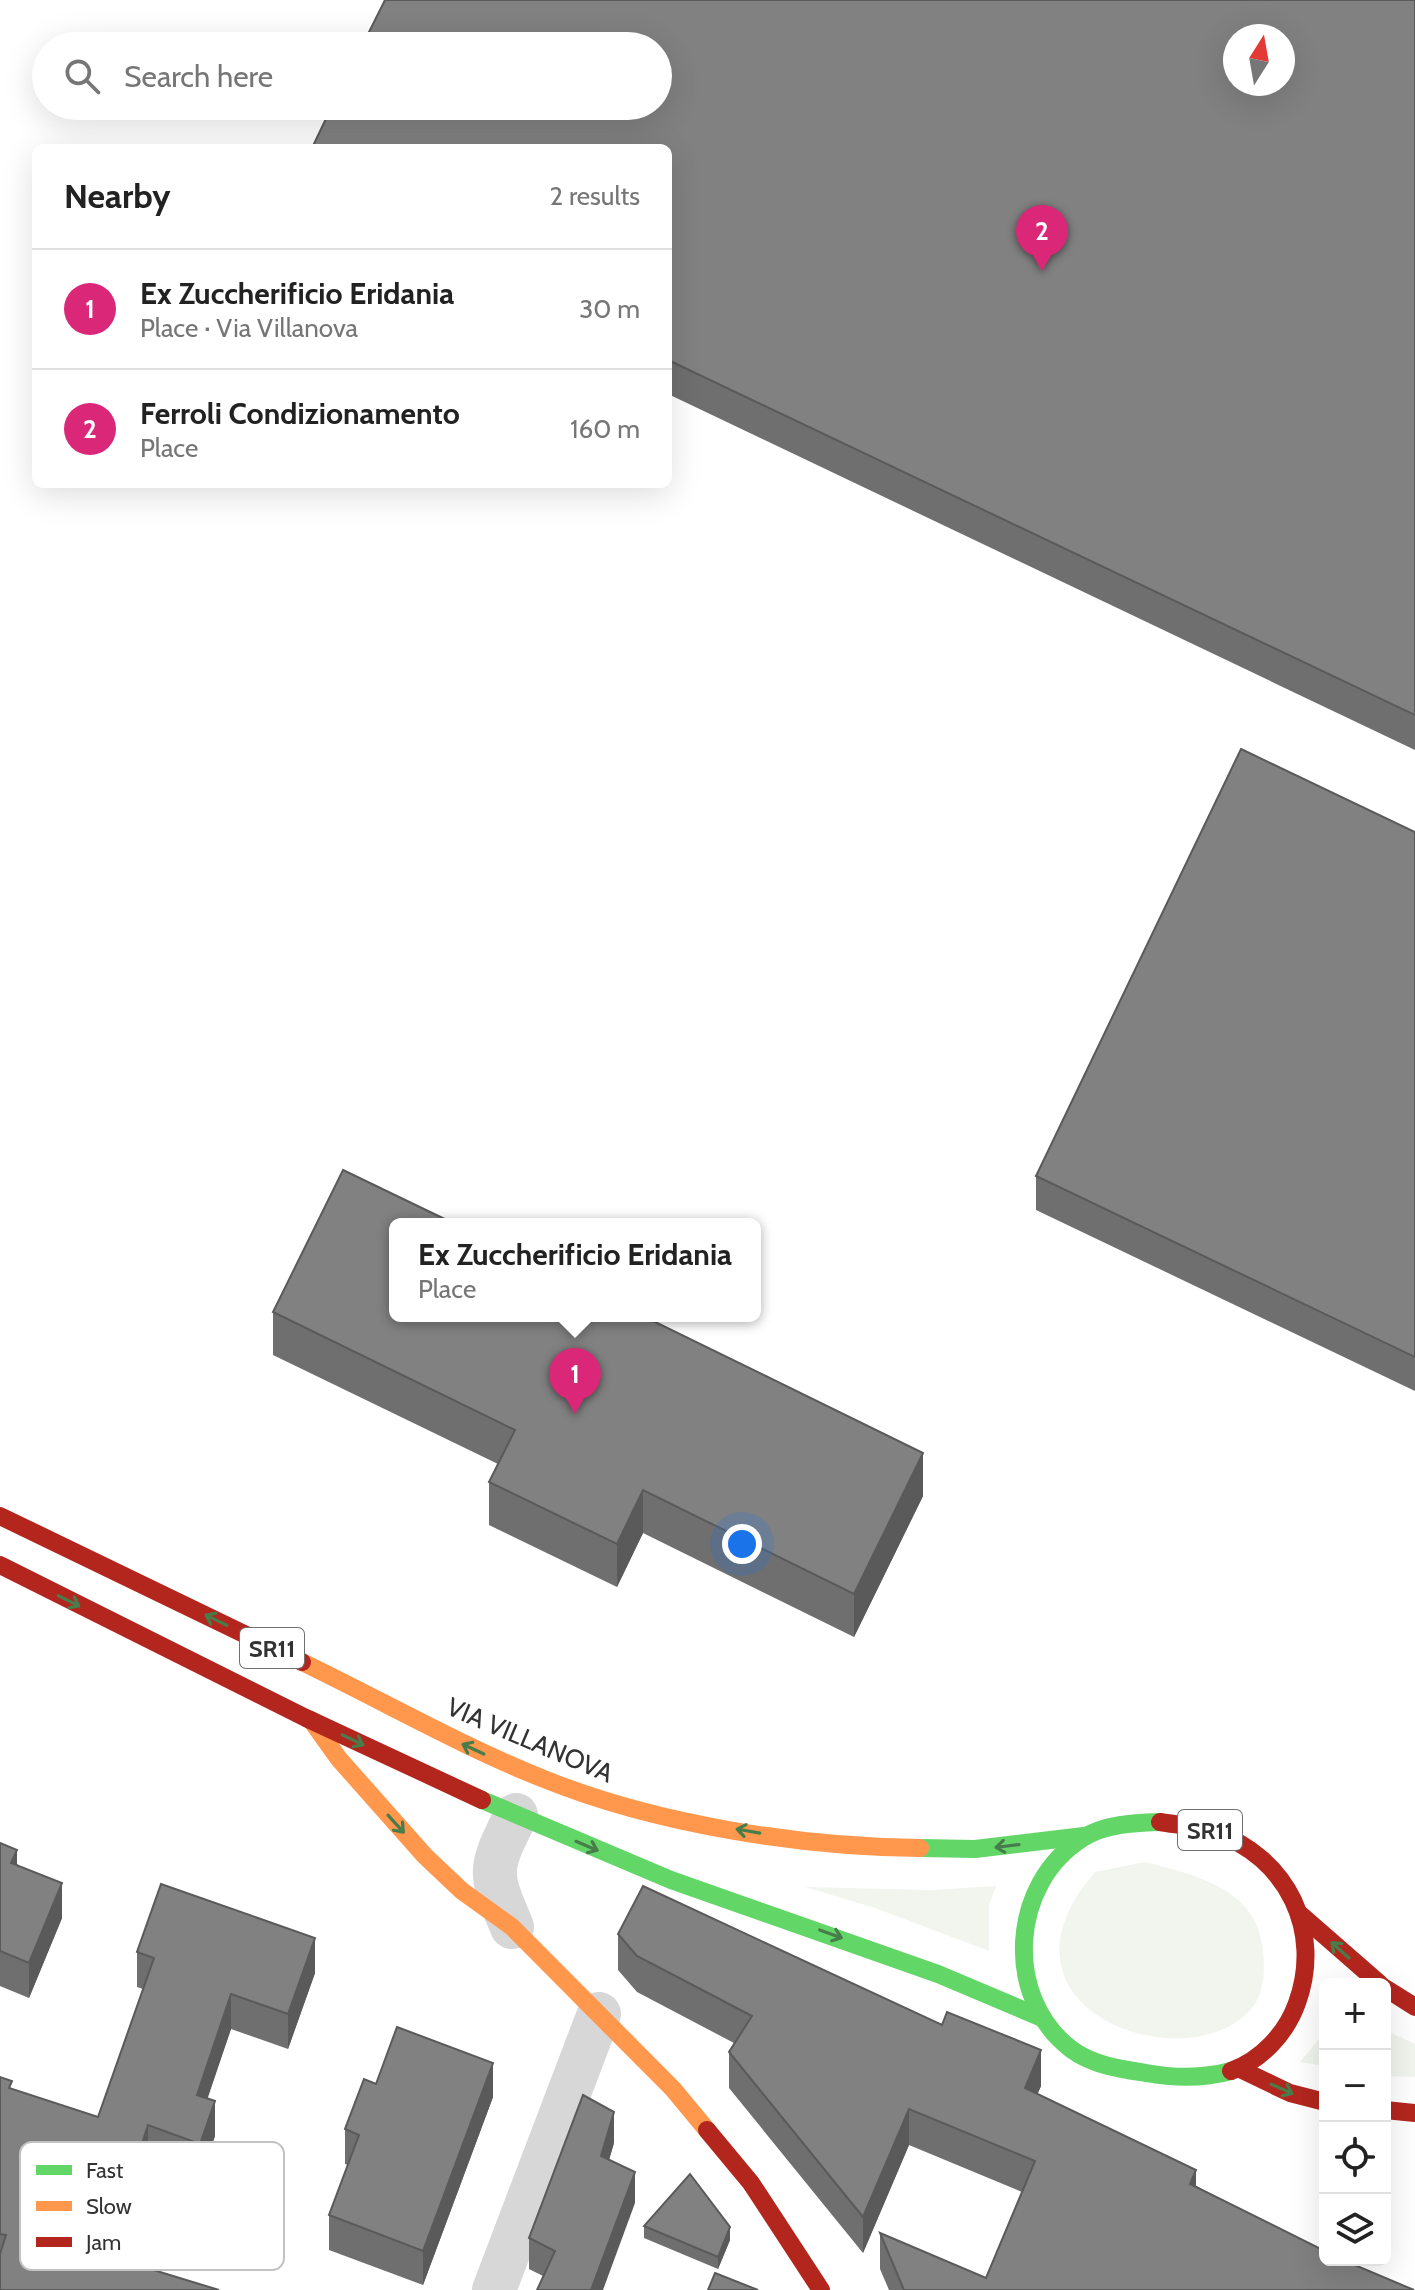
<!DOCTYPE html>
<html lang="en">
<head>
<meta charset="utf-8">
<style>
  :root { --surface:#fff; --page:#f6f6f6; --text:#222; --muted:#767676; --line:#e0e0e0; --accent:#db2777 }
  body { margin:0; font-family:Cabin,sans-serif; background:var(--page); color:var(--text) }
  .controls { position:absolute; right:24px; bottom:24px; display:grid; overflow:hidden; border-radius:12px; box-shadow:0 8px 32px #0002 }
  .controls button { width:72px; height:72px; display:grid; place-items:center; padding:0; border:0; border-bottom:2px solid var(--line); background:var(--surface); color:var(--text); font:40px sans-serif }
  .compass { position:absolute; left:1223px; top:24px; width:72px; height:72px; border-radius:50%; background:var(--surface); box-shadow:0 8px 32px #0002; rotate:11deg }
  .you { position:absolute; left:742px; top:1544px; width:28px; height:28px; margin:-20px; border:6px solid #fff; border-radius:50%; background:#1a73e8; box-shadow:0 0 0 12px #1a73e833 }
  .badge { display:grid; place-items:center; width:52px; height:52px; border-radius:50%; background:var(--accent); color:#fff; font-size:26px; font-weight:700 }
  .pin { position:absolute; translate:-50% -66px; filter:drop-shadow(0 2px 4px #0008) }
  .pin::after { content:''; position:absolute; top:42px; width:28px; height:24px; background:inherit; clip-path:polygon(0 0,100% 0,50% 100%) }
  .popup { position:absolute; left:389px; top:1218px; width:372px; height:104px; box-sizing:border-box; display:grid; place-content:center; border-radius:12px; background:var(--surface); filter:drop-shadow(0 2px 6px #0005); font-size:26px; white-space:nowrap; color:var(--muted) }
  .popup b { font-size:30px; color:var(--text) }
  .popup::after { content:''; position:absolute; left:50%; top:100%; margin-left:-16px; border:16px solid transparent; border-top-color:var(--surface) }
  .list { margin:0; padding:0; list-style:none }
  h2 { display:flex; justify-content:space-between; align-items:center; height:104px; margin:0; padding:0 32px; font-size:34px }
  h2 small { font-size:26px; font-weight:400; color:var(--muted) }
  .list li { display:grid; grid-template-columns:52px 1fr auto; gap:24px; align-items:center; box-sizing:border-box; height:120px; padding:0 32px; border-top:2px solid var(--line) }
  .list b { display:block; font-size:30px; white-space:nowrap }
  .list p { margin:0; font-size:26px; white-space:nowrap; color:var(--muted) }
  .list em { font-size:26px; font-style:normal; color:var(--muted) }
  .icon { flex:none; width:44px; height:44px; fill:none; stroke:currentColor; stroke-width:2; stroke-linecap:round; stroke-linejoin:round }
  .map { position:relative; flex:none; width:1415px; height:2290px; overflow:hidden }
  .search { position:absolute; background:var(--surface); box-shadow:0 8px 32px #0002; left:32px; top:32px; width:640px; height:88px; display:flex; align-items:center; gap:20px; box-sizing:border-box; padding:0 28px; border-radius:44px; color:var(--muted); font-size:30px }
  .panel { position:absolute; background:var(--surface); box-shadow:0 8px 32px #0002; left:32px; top:144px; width:640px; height:344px; border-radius:12px }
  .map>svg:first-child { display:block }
  .green { fill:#f1f5ed }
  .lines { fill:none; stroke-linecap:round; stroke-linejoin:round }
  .street { stroke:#d7d7d7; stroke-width:44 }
  .fast { stroke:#63d668; stroke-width:18 }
  .slow { stroke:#ff974d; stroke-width:18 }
  .jam { stroke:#b3261e; stroke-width:18 }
  .wall { fill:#6f6f6f }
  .shaded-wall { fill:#5a5a5a }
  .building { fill:#818181; stroke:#5a5a5a; stroke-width:2; fill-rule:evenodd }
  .oneway { stroke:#497c4b }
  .labels { text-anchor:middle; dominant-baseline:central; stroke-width:8; stroke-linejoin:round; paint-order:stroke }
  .shield { fill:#fff; stroke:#707070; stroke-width:2 }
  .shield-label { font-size:24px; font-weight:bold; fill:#333 }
  .street-label { font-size:26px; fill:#333; stroke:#fff }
  .key { fill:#fff; stroke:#c2c2c2; stroke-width:2 }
  .key-label { font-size:22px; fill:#333 }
</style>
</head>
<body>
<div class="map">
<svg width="1415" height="2290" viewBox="0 0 1415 2290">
  <rect width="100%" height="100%" fill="#fff"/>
  <g class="green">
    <path d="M 1145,1862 C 1191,1874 1254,1887 1262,1944 C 1265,1964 1266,1991 1252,2008 C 1189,2084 976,2010 1095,1872 Z"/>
    <path d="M 996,1886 L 989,1905 L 989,1951 L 875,1908 L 805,1887 L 932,1890 Z"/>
    <path d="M 1385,2030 L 1415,2044 L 1415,2077 L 1385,2076 Z"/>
    <path d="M 1325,2032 L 1325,2066 L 1300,2062 Z"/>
  </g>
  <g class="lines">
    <g class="street">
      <path d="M 512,1927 C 488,1871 489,1869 516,1815"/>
      <path d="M 494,2290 L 599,2014"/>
    </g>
    <g class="fast">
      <path d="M 482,1800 L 671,1880 L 938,1974 L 1042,2018"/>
      <path d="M 1160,1822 C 1134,1823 1105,1824 1083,1838 C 1010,1883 1003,1997 1071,2049 C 1092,2065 1120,2069 1146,2073 C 1174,2078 1202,2079 1231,2071"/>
      <path d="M 920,1848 L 975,1849 L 1084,1836"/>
    </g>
    <g class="slow">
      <path d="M 302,1662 C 383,1701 461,1746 544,1779 C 655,1824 800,1847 920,1848"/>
      <path d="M 311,1720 L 339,1759 L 425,1856 L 462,1891 L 512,1927 L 673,2089 L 707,2130"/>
    </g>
    <g class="jam">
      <path d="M 0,1516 L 302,1662"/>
      <path d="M 0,1565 L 306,1718 L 482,1800"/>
      <path d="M 1160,1822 C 1178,1825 1197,1826 1214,1832 C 1288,1857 1323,1932 1297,2003 C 1286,2034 1261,2060 1231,2071"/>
      <path d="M 1301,1915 L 1380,1984"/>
      <path d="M 1385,1988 L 1415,2007"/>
      <path d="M 1240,2069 L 1290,2093 L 1325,2102"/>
      <path d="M 1385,2110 L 1415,2113"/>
      <path d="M 707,2130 L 751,2183 L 821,2290"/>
    </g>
  </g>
  <g class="wall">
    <path d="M 1415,0 L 1415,750 L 668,394 L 668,148 Z"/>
    <path d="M 1415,832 L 1415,1391 L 1036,1210 L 1036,1176 Z"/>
    <path d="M 273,1312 L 923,1496 L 854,1637 L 643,1533 L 617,1587 L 489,1525 L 489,1482 L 498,1464 L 273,1355 Z"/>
    <path d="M 0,1843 L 62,1918 L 29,1998 L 0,1986 Z"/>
    <path d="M 618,1934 L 1041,2086 L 1037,2094 L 1325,2260 L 1414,2290 L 889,2290 L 880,2269 L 880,2233 L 986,2278 L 1022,2192 L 909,2145 L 863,2253 L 729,2088 L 729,2052 L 734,2043 L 637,1992 L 618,1970 Z"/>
    <path d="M 137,1952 L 315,1973 L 288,2049 L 231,2029 L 207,2098 L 215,2136 L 200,2178 L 148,2160 L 133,2205 L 103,2195 L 86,2249 L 0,2290 L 0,2077 L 12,2089 L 98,2117 L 143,1989 L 137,1987 Z"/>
    <path d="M 376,2084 L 493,2097 L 423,2285 L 329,2250 L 329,2215 L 348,2165 L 345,2164 L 345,2129 Z"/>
    <path d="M 614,2143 L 609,2160 L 635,2203 L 543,2276 L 529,2269 L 529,2238 Z"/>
    <path d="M 644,2226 L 730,2240 L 718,2269 L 644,2238 Z"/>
  </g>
  <g class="shaded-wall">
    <path d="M 923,1453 L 923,1496 L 854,1637 L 854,1594 Z"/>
    <path d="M 643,1490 L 643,1533 L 617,1587 L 617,1544 Z"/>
    <path d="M 17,1850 L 17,1885 L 11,1863 Z"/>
    <path d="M 62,1883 L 62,1918 L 29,1998 L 29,1963 Z"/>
    <path d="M 315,1938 L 315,1973 L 288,2049 L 288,2014 Z"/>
    <path d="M 231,1994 L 231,2029 L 197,2130 L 197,2095 Z"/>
    <path d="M 1041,2050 L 1041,2086 L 1025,2124 L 1025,2088 Z"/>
    <path d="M 493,2063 L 493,2097 L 423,2285 L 423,2251 Z"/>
    <path d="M 215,2101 L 215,2136 L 200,2178 L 200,2144 Z"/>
    <path d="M 909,2109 L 909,2145 L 863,2253 L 863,2217 Z"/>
    <path d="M 614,2112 L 614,2143 L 601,2186 L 601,2156 Z"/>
    <path d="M 148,2125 L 148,2160 L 133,2205 L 133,2171 Z"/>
    <path d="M 103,2160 L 103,2195 L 75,2281 L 75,2246 Z"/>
    <path d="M 1196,2170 L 1196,2206 L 1190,2184 Z"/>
    <path d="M 635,2172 L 635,2203 L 603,2290 L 591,2290 Z"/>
    <path d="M 730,2227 L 730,2240 L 718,2269 L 718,2257 Z"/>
  </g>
  <g class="building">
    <path d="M 385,0 L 1415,0 L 1415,715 L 668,360 L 668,148 L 312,148 L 332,106 L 658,106 L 658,46 L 362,46 ZM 1235,36 L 1283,36 L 1283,84 L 1235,84 Z"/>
    <path d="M 1241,749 L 1415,832 L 1415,1357 L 1036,1176 Z"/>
    <path d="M 343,1170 L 455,1224 L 395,1224 L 395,1316 L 643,1316 L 923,1453 L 854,1594 L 643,1490 L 617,1544 L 489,1482 L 515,1430 L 273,1312 Z"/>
    <path d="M 0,1843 L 17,1850 L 11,1863 L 62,1883 L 29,1963 L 0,1951 Z"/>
    <path d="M 161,1884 L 315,1938 L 288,2014 L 231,1994 L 197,2095 L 215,2101 L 200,2144 L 148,2125 L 133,2171 L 103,2160 L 75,2246 L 219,2290 L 0,2290 L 0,2254 L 6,2235 L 0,2234 L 0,2077 L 12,2081 L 9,2088 L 98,2117 L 154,1958 L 137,1952 Z"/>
    <path d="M 643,1886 L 942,2025 L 947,2012 L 1041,2050 L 1025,2088 L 1196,2170 L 1190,2184 L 1325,2251 L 1325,2260 L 1343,2260 L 1414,2290 L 904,2290 L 880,2233 L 986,2278 L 1035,2161 L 909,2109 L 863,2217 L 729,2052 L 752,2016 L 637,1956 L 618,1934 Z"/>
    <path d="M 397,2027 L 493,2063 L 423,2251 L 329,2215 L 359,2135 L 345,2129 L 364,2079 L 376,2084 Z"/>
    <path d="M 583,2095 L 614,2112 L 601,2156 L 635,2172 L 591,2290 L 537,2290 L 555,2251 L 529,2238 Z"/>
    <path d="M 690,2174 L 730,2227 L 718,2257 L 644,2226 Z"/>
    <path d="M 715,2273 L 758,2290 L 708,2290 Z"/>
  </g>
  <defs><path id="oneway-shaft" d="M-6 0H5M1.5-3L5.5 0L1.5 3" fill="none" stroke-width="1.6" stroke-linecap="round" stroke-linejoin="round" transform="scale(2)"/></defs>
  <g class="oneway">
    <use href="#oneway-shaft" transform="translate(69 1601) rotate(27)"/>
    <use href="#oneway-shaft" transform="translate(216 1620) rotate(-154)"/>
    <use href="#oneway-shaft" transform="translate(353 1740) rotate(26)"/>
    <use href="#oneway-shaft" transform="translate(473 1749) rotate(-155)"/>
    <use href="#oneway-shaft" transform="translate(396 1824) rotate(48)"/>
    <use href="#oneway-shaft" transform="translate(748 1831) rotate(-170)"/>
    <use href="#oneway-shaft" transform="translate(587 1846) rotate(23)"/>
    <use href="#oneway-shaft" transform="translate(1007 1846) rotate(173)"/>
    <use href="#oneway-shaft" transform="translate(831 1934) rotate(20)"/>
    <use href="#oneway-shaft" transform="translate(1340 1950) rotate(-138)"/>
    <use href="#oneway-shaft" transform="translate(1282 2089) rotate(24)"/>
  </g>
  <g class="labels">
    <g class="shield">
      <rect x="240" y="1628" width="64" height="40" rx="6"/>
      <rect x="1178" y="1810" width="64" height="40" rx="6"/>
    </g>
    <g class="shield-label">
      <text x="272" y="1648">SR11</text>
      <text x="1210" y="1830">SR11</text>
    </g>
    <g class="street-label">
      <text transform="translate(530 1740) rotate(23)">VIA VILLANOVA</text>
    </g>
  </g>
  <rect x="20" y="2142" width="264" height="128" rx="12" class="key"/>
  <rect x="36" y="2165" width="36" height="10" fill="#63d668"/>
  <rect x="36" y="2201" width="36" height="10" fill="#ff974d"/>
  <rect x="36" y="2237" width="36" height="10" fill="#b3261e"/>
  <g class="key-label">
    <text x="86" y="2178">Fast</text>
    <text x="86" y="2214">Slow</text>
    <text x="86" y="2250">Jam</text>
  </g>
</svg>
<div class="controls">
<button>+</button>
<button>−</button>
<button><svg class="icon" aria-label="locate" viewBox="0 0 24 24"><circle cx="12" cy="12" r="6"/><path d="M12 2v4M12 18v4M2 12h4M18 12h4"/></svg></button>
<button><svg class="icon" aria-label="layers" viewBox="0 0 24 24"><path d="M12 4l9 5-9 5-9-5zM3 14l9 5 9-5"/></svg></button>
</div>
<svg class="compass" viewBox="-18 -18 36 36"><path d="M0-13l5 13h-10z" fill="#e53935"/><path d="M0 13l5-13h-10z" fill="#767676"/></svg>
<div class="you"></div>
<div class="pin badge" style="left:575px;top:1414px">1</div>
<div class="popup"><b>Ex Zuccherificio Eridania</b>Place</div>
<div class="pin badge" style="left:1042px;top:271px">2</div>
<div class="search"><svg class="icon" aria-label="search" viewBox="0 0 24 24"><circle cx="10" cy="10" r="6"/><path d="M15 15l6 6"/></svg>Search here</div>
<section class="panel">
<h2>Nearby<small>2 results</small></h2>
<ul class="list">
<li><span class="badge">1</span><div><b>Ex Zuccherificio Eridania</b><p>Place · Via Villanova</p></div><em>30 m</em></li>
<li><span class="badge">2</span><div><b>Ferroli Condizionamento</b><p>Place</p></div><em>160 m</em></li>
</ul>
</section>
</div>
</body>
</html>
